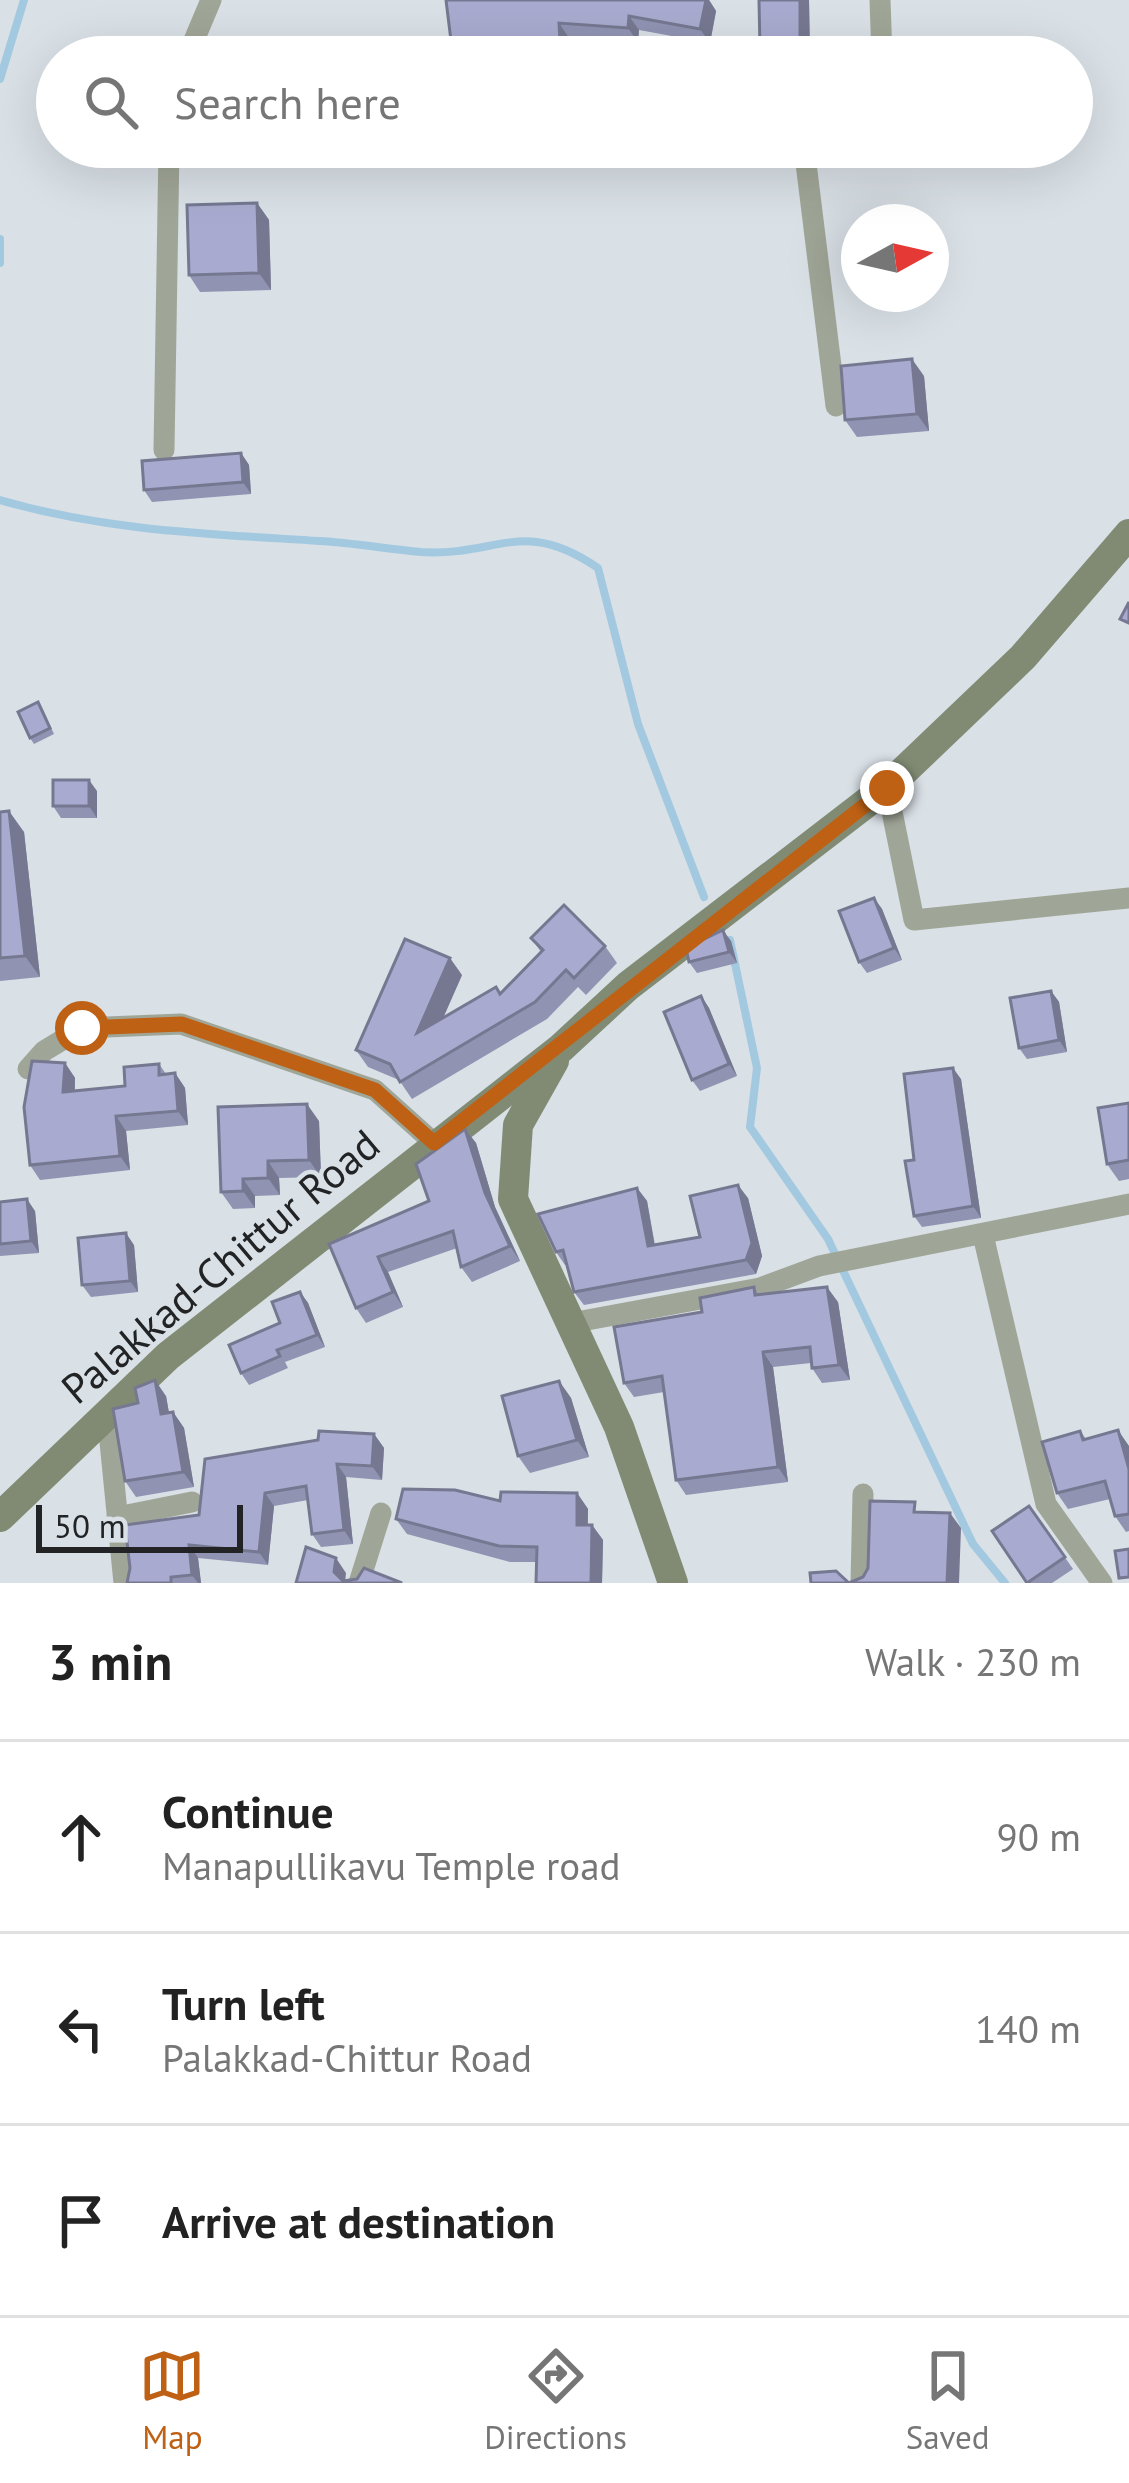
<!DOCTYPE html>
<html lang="en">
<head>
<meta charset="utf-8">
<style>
  :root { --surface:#fff; --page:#f2f2f2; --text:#222; --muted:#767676; --line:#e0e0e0; --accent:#bf6114 }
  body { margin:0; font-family:"PT Sans",sans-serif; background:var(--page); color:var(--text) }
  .compass { position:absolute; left:841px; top:204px; width:108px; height:108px; border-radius:50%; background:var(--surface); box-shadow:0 12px 48px #0002; rotate:82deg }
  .scale { position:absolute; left:36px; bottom:30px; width:207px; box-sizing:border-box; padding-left:12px; border:6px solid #212325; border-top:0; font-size:33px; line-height:42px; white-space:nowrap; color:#212325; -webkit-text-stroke:9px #d9e0e6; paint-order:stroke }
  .stop { position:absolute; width:36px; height:36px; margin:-27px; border:9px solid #bf6114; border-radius:50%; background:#fff }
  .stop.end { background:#bf6114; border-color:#fff; box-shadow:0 3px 12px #0008 }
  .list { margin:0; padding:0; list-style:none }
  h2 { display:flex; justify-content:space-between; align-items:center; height:156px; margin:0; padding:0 48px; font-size:51px }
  h2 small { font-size:39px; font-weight:400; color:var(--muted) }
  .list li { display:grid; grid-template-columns:78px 1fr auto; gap:36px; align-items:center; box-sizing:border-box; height:192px; padding:0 48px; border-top:3px solid var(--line) }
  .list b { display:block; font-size:45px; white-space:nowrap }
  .list p { margin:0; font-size:39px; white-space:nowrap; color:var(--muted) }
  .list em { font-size:39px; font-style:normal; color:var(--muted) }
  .icon { flex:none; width:66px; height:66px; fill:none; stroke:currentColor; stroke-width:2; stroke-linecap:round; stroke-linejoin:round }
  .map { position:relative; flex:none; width:1129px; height:1583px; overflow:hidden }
  .search { position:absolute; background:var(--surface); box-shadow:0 12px 48px #0002; left:36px; right:36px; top:36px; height:132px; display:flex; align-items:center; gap:30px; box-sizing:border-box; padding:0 42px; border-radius:66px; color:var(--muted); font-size:45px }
  .sheet { height:732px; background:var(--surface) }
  nav { display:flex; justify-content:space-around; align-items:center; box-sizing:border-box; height:168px; border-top:3px solid var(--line); background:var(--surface); font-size:33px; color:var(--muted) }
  nav a { display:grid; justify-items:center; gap:6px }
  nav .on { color:var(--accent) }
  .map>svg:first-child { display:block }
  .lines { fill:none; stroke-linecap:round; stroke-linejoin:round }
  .stream { stroke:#a3c9e0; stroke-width:8 }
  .street { stroke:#a0a697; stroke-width:21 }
  .secondary { stroke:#818b74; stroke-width:30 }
  .wall { fill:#9093b2 }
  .shaded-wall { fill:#767891 }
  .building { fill:#a8abcf; stroke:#767891; stroke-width:3 }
  .route { stroke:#bf6114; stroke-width:15 }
  .labels { text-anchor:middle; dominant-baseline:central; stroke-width:9; stroke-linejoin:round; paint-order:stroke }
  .street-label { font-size:42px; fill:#212325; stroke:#d9e0e6 }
</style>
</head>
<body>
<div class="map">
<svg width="1129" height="1583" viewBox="0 0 1129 1583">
  <rect width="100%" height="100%" fill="#d9e0e6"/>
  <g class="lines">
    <g class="stream">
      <path d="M 0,79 L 24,0"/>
      <path d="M 0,239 L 0,263"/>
      <path d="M 0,500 C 106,531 211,534 320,541 C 354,543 387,549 421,552 C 497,557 522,516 598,568 L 638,724 L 704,897"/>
      <path d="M 730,940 L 757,1068 L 750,1127 L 828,1239 L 973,1544 L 1005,1583"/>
    </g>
    <g class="street">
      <path d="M 880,0 L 882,57"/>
      <path d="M 187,57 L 211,0"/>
      <path d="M 804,147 L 836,406"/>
      <path d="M 164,450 L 169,147"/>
      <path d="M 887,787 L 914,920 L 1129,898"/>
      <path d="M 28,1069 L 44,1051 L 82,1028 L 181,1024 L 375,1090 L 434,1143"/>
      <path d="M 983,1235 L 1046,1504 L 1102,1583"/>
      <path d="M 571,1323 L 760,1288 L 819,1266 L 1129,1204"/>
      <path d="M 107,1412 L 124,1583"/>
      <path d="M 117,1517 L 192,1502"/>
      <path d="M 359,1583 L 381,1513"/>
      <path d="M 861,1583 L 863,1494"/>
    </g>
    <g class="secondary">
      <path d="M 554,1061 L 518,1125 L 513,1199 L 619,1427 L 673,1583"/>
      <path d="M 0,1517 L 168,1356 L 561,1048 L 628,986 L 887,787 L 1023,657 L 1129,534"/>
    </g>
  </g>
  <g class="wall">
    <path d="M 446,0 L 709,0 L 716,11 L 710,43 L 639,30 L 638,42 L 569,38 L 570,55 L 453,57 Z"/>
    <path d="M 759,0 L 809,0 L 810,57 L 765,57 L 760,49 Z"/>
    <path d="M 257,203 L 269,220 L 271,290 L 200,292 L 189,275 Z"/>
    <path d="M 924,376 L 929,431 L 857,437 L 845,420 Z"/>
    <path d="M 241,453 L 249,465 L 251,494 L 152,502 L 144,490 Z"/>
    <path d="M 42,708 L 54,734 L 34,744 L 30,738 Z"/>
    <path d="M 97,791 L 97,818 L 61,818 L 53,806 Z"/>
    <path d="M 0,812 L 24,832 L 40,977 L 0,981 Z"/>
    <path d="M 874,898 L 882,909 L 902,960 L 867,973 L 859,962 Z"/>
    <path d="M 531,938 L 605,946 L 617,963 L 586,995 L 578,987 L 547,1019 L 412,1099 L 399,1080 L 368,1067 L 356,1050 L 462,975 L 443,1018 L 501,993 L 541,952 Z"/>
    <path d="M 731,941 L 737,963 L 697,973 L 689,962 Z"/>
    <path d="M 1051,991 L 1059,1002 L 1067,1052 L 1027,1059 L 1019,1048 Z"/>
    <path d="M 701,996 L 709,1008 L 737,1076 L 700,1091 L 692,1080 Z"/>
    <path d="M 65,1063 L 75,1078 L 75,1091 L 125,1086 L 159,1064 L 166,1074 L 175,1073 L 185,1088 L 188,1125 L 126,1131 L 130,1170 L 40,1180 L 30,1165 Z"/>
    <path d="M 961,1079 L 981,1218 L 922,1227 L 914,1216 L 914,1160 Z"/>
    <path d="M 1129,1103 L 1129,1179 L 1119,1181 L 1107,1164 Z"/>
    <path d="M 319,1121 L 321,1177 L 279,1178 L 280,1195 L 255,1196 L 255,1208 L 233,1209 L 221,1192 Z"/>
    <path d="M 465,1129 L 476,1143 L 495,1207 L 520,1261 L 472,1282 L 461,1267 L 457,1248 L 388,1272 L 403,1307 L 366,1323 L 356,1308 L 329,1244 L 429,1201 Z"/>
    <path d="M 637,1188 L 647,1201 L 655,1245 L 700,1237 L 748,1198 L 762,1256 L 756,1274 L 584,1305 L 574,1292 L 567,1265 L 565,1265 L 556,1252 Z"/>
    <path d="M 0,1202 L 35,1211 L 39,1253 L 0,1256 Z"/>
    <path d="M 134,1245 L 138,1292 L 91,1297 L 82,1285 Z"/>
    <path d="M 754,1287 L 759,1295 L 838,1302 L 850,1380 L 822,1383 L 812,1368 L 811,1363 L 773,1367 L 788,1482 L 686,1495 L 676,1480 L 664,1392 L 634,1397 L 624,1383 L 702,1312 Z"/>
    <path d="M 300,1292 L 308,1303 L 325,1347 L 285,1362 L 288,1368 L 249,1385 L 241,1373 L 280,1323 Z"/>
    <path d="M 559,1381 L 571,1398 L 589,1457 L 530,1473 L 518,1456 Z"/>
    <path d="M 166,1396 L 169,1413 L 173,1412 L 184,1428 L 194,1487 L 136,1497 L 125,1481 Z"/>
    <path d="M 1080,1431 L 1086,1439 L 1129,1446 L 1129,1531 L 1126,1532 L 1115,1516 L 1110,1499 L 1068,1509 L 1057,1493 Z"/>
    <path d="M 374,1434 L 384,1448 L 382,1480 L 346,1477 L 353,1544 L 321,1547 L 312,1534 L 308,1500 L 274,1506 L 268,1565 L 198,1558 L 201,1583 L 127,1583 L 199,1515 Z"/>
    <path d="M 577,1493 L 588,1509 L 588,1525 L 592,1525 L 603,1540 L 602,1583 L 536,1583 L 537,1562 L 510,1562 L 407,1534 L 396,1519 L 500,1501 Z"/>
    <path d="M 1029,1506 L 1073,1569 L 1052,1583 L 1027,1583 Z"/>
  </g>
  <g class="shaded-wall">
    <path d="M 700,0 L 709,0 L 716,11 L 710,43 L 700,29 Z"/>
    <path d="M 800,0 L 809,0 L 810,57 L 806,57 L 800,49 Z"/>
    <path d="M 629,16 L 639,30 L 638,42 L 628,28 Z"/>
    <path d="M 559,23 L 569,38 L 570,55 L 560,41 Z"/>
    <path d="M 257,203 L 269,220 L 271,290 L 259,273 Z"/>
    <path d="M 912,359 L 924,376 L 929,431 L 917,414 Z"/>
    <path d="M 241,453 L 249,465 L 251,494 L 243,482 Z"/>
    <path d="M 89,780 L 97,791 L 97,818 L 89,806 Z"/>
    <path d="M 9,811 L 24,832 L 40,977 L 25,956 Z"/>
    <path d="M 874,898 L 882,909 L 902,960 L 894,948 Z"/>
    <path d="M 723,930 L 731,941 L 737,963 L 729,952 Z"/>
    <path d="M 450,958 L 462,975 L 429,1050 L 417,1033 Z"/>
    <path d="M 1051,991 L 1059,1002 L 1067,1052 L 1059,1040 Z"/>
    <path d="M 701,996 L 709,1008 L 737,1076 L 729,1064 Z"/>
    <path d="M 65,1063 L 75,1078 L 74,1107 L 63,1092 Z"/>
    <path d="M 953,1068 L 961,1079 L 981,1218 L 973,1206 Z"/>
    <path d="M 175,1073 L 185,1088 L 188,1125 L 178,1111 Z"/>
    <path d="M 307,1104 L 319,1121 L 321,1177 L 309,1160 Z"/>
    <path d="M 116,1116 L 126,1131 L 130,1170 L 120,1156 Z"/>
    <path d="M 465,1129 L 476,1143 L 495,1207 L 520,1261 L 510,1246 L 485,1193 Z"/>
    <path d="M 268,1161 L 279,1178 L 280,1195 L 268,1178 Z"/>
    <path d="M 243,1179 L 255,1196 L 255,1208 L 243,1191 Z"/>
    <path d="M 738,1185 L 748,1198 L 762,1256 L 756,1274 L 746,1260 Z"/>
    <path d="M 637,1188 L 647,1201 L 657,1260 L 648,1246 Z"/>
    <path d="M 27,1199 L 35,1211 L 39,1253 L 31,1241 Z"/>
    <path d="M 126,1233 L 134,1245 L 138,1292 L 130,1281 Z"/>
    <path d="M 378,1257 L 388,1272 L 403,1307 L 393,1292 Z"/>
    <path d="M 827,1287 L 838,1302 L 850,1380 L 839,1365 Z"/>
    <path d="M 300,1292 L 308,1303 L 325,1347 L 317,1335 Z"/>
    <path d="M 763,1352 L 773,1367 L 788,1482 L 778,1467 Z"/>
    <path d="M 155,1380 L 166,1396 L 172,1430 L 161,1414 Z"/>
    <path d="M 559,1381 L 571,1398 L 589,1457 L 577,1440 Z"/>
    <path d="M 173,1412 L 184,1428 L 194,1487 L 183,1472 Z"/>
    <path d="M 1118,1430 L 1129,1446 L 1129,1469 Z"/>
    <path d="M 374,1434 L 384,1448 L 382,1480 L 372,1466 Z"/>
    <path d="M 337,1464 L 346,1477 L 353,1544 L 344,1530 Z"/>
    <path d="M 265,1493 L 274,1506 L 268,1565 L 259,1552 Z"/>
    <path d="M 577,1493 L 588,1509 L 587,1540 L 577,1525 Z"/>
    <path d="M 950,1513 L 961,1528 L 959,1583 L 947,1583 Z"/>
    <path d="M 592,1525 L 603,1540 L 602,1583 L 591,1583 Z"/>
    <path d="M 189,1545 L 198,1558 L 201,1583 L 198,1583 L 192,1575 Z"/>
    <path d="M 336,1558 L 346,1573 L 345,1583 L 334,1572 Z"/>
  </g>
  <g class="building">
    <path d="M 446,0 L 706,0 L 700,29 L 629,16 L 628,28 L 559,23 L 560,41 L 493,43 L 495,57 L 453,57 Z"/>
    <path d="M 759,0 L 800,0 L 800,49 L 760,49 Z"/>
    <path d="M 257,203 L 259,273 L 189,275 L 187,205 Z"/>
    <path d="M 912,359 L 917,414 L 845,420 L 841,366 Z"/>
    <path d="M 241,453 L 243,482 L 144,490 L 142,461 Z"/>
    <path d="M 1129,602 L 1129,623 L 1120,619 Z"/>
    <path d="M 38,702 L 50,728 L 30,738 L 18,712 Z"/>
    <rect x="53" y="780" width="36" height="26"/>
    <path d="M 9,811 L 25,956 L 0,958 L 0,812 Z"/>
    <path d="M 874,898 L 894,948 L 859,962 L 839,911 Z"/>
    <path d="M 564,905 L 605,946 L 574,978 L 566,970 L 535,1002 L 400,1082 L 390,1064 L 356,1050 L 405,939 L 450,958 L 417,1033 L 496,987 L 500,994 L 543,950 L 531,938 Z"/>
    <path d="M 723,930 L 729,952 L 689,962 L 686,948 Z"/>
    <path d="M 1051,991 L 1059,1040 L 1019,1048 L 1010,998 Z"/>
    <path d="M 701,996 L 729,1064 L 692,1080 L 664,1012 Z"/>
    <path d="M 32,1061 L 65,1063 L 63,1092 L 125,1086 L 124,1067 L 159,1064 L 159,1075 L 175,1073 L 178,1111 L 116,1116 L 120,1156 L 30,1165 L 24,1107 Z"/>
    <path d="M 953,1068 L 973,1206 L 914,1216 L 905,1161 L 914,1160 L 904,1074 Z"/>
    <path d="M 1129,1103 L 1129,1160 L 1107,1164 L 1098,1108 Z"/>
    <path d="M 307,1104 L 309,1160 L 268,1161 L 268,1178 L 243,1179 L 243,1191 L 221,1192 L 218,1107 Z"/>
    <path d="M 465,1129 L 485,1193 L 510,1246 L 461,1267 L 453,1231 L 378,1257 L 393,1292 L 356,1308 L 329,1244 L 429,1201 L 416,1164 Z"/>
    <path d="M 738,1185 L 752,1243 L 746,1260 L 574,1292 L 563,1250 L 556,1252 L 538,1214 L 637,1188 L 648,1246 L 700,1237 L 690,1196 Z"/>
    <path d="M 27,1199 L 31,1241 L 0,1244 L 0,1202 Z"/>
    <path d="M 126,1233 L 130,1281 L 82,1285 L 78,1238 Z"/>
    <path d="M 754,1287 L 755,1295 L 827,1287 L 839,1365 L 812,1368 L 810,1347 L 763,1352 L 778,1467 L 676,1480 L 662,1376 L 624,1383 L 614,1327 L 702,1312 L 700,1298 Z"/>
    <path d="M 300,1292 L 317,1335 L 277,1350 L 280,1356 L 241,1373 L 229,1345 L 280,1323 L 272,1302 Z"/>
    <path d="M 155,1380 L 161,1414 L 173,1412 L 183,1472 L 125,1481 L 113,1409 L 138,1403 L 135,1388 Z"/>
    <path d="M 559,1381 L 577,1440 L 518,1456 L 502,1396 Z"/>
    <path d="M 1118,1430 L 1129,1469 L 1129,1514 L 1115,1516 L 1105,1481 L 1057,1493 L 1042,1442 L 1080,1431 L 1083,1440 Z"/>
    <path d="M 319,1431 L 374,1434 L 372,1466 L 337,1464 L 344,1530 L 312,1534 L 306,1486 L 265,1493 L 259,1552 L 189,1545 L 192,1575 L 171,1577 L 171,1583 L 127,1583 L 130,1568 L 125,1525 L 199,1515 L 205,1459 L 318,1440 Z"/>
    <path d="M 403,1489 L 455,1490 L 500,1501 L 501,1492 L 577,1493 L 577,1525 L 592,1525 L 591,1583 L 536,1583 L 537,1547 L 499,1546 L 396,1519 Z"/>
    <path d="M 870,1501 L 915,1502 L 914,1512 L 950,1513 L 947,1583 L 811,1583 L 810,1573 L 836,1571 L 849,1583 L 863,1577 L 868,1568 Z"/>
    <path d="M 1029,1506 L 1065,1557 L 1027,1583 L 992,1531 Z"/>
    <path d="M 306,1547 L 336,1558 L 334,1572 L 343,1581 L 357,1579 L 364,1568 L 402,1583 L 296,1583 Z"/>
    <path d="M 1129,1549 L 1129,1577 L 1119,1578 L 1115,1551 Z"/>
  </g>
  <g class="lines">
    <path class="route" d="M 82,1028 L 182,1024 L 375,1090 L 434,1143 L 887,788"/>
  </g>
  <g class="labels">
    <g class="street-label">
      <text transform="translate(220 1266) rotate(-40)">Palakkad-Chittur Road</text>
    </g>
  </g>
</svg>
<svg class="compass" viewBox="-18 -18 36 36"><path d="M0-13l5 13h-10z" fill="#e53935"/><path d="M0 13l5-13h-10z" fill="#767676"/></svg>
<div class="scale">50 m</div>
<div class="stop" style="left:82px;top:1028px"></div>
<div class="stop end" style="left:887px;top:788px"></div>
<div class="search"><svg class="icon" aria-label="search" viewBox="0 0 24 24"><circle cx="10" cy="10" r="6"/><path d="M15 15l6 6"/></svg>Search here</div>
</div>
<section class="sheet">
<h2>3 min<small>Walk · 230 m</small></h2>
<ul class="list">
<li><svg class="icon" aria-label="ahead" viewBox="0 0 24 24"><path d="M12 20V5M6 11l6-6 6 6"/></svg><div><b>Continue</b><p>Manapullikavu Temple road</p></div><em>90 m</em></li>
<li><svg class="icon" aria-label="left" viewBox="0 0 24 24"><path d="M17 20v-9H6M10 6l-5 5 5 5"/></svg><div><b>Turn left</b><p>Palakkad-Chittur Road</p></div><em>140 m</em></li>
<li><svg class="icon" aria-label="arrive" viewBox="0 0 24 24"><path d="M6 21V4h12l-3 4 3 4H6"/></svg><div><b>Arrive at destination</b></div></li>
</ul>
</section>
<nav>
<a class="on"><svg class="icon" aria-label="map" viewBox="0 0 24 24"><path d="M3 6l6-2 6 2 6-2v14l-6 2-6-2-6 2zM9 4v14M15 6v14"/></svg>Map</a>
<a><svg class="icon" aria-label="directions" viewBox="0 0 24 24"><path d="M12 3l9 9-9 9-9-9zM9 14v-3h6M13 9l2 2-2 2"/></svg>Directions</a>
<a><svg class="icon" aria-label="saved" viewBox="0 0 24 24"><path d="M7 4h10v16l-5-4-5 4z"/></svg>Saved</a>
</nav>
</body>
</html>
